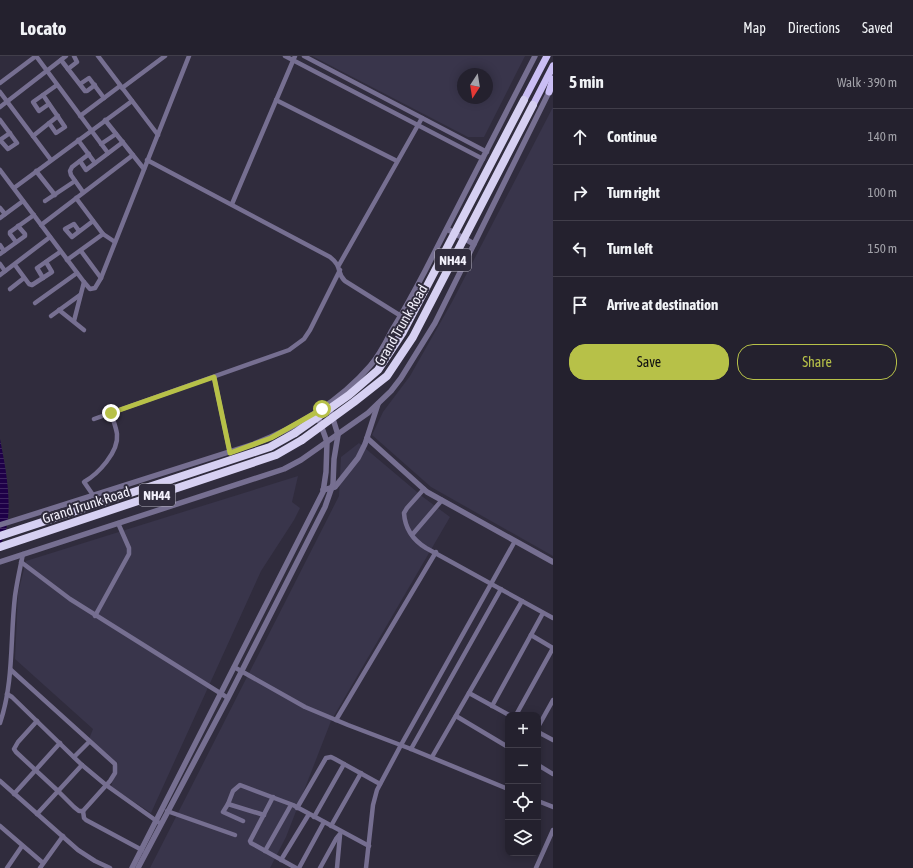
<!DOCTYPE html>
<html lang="en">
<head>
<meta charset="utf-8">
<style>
  :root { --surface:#24212e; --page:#2c2936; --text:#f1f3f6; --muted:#a3a3aa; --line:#413e4a; --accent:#b7c148 }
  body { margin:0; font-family:"Asap Condensed",sans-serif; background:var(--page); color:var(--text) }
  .controls { position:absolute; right:12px; bottom:12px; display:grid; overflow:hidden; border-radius:8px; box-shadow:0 2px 10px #0003 }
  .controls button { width:36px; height:36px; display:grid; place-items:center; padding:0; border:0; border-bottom:1px solid var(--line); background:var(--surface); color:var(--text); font:20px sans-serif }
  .compass { position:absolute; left:457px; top:12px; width:36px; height:36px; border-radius:50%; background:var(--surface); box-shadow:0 2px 10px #0003; rotate:192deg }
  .stop { position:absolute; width:12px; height:12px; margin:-9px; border:3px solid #b7c148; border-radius:50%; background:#fff }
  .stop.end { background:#b7c148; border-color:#fff; box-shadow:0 1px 4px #0008 }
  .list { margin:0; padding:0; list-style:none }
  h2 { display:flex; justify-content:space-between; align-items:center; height:52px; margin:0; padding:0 16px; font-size:17px }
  h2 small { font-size:13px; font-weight:400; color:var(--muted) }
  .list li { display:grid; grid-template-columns:26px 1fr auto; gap:12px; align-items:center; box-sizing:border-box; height:56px; padding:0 16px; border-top:1px solid var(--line) }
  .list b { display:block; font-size:15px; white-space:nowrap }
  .list em { font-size:13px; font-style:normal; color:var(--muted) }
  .actions { display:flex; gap:8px; padding:12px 16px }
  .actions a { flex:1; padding:9px 0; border:1px solid var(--accent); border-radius:16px; text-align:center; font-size:14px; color:var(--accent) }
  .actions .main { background:var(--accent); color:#111 }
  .icon { flex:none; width:22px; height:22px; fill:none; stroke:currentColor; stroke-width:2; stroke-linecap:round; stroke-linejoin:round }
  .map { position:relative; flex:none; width:553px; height:812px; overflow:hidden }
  header { display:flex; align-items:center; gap:24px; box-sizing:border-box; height:56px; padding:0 20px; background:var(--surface); border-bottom:1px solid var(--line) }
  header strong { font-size:19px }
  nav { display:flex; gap:22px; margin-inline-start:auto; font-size:14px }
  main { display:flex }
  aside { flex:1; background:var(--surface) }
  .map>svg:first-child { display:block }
  .built { fill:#39354b; fill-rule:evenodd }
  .water { fill:url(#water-rules) }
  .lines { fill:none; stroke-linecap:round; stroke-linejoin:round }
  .minor { stroke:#766f91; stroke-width:4.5 }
  .tertiary { stroke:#766f91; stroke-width:5.5 }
  .trunk { stroke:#cabef4; stroke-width:7 }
  .motorway { stroke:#d6d0f2; stroke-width:8 }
  .motorway-bridge { stroke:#d6d0f2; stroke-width:8 }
  .route { stroke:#b7c148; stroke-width:5 }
  .labels { text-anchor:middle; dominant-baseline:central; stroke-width:4; stroke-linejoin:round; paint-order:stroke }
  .shield { fill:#302c3d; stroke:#b8b6c3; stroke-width:1 }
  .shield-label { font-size:13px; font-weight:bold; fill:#f3f1fc }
  .street-label { font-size:14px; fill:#f3f1fc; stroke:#302c3d }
</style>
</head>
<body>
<header>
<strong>Locato</strong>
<nav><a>Map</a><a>Directions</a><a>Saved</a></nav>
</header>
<main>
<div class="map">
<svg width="553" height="812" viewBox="0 0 553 812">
  <defs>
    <pattern id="water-rules" width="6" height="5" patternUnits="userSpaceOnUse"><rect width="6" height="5" fill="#1e0047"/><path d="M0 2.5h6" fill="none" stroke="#3f2662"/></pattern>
  </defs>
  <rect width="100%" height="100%" fill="#302c3d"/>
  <g class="built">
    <path d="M 312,0 L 525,0 L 484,81 L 468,81 ZM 463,18 L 487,18 L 487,42 L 463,42 Z"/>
    <path d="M 553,51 L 553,500 L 431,431 L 372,379 L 383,356 L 410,320 L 452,246 Z"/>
    <path d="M 359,387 L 423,441 L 450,461 L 331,665 L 286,781 L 270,812 L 150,812 L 339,440 L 341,401 Z"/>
    <path d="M 298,420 L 292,446 L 300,452 L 294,464 L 261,515 L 151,757 L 111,731 L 118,707 L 89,683 L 93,673 L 15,603 L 18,537 L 26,505 Z"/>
  </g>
  <path class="water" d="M 0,383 C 6,414 16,461 0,490 Z"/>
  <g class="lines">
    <g class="minor">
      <path d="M 98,0 L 158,79"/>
      <path d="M 285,0 L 483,103"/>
      <path d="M 304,0 L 487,96"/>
      <path d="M 61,4 L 85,35 L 87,35 L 95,29"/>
      <path d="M 68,13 L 77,6 L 74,0"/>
      <path d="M 0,27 L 36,0 L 108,97"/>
      <path d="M 80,28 L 89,22 L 104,42"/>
      <path d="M 122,32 L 165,0"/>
      <path d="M 0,36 L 51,104"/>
      <path d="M 43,39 L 65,71 L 56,77 L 49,67"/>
      <path d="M 276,44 L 397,105"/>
      <path d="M 49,48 L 39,55 L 33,46 L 57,29"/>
      <path d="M 0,51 L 66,0"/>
      <path d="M 80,60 L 120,30"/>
      <path d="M 0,64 L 17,87 L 8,93 L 0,84"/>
      <path d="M 105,64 L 144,113"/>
      <path d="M 33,80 L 58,60"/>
      <path d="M 0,84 L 10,77"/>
      <path d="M 78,84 L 95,107"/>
      <path d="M 101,88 L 116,78"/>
      <path d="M 147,104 L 330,201 C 343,211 336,217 345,225 L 401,260"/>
      <path d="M 80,105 L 86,114 L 123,86"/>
      <path d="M 0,114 L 84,226 L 90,233 L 95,232 L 101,222 L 189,0"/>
      <path d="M 36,115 L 55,139"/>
      <path d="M 14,132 L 132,45"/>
      <path d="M 83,136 L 71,119 L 70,115 L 72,111 L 89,98"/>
      <path d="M 76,142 L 103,178 L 115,186"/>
      <path d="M 45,145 L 75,125"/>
      <path d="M 232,148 L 295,0"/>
      <path d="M 0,152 L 5,158"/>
      <path d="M 0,162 L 23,145"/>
      <path d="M 41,169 L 133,99"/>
      <path d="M 79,175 L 74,168 L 65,173 L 72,181 L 93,165"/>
      <path d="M 16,186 L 10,178 L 10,176 L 34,159"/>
      <path d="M 0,189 L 4,195"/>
      <path d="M 81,195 L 101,222"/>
      <path d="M 0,198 L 25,180 L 25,178 L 18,170"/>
      <path d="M 67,204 L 103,178"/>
      <path d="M 0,208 L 5,215"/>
      <path d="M 15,209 L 29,228 L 32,229 L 52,216 L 46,206"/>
      <path d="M 339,209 L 422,62"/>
      <path d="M 0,219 L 50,181"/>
      <path d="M 43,222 L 37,212 L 60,196"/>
      <path d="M 10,233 L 24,222"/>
      <path d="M 35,247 L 77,217"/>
      <path d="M 59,254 L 84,274"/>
      <path d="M 51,260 L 80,239"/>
      <path d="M 74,265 L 84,226"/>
      <path d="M 214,321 L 230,397"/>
      <path d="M 94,363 L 289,294 L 304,283 L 310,274 L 340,214"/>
      <path d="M 424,433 L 407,452 L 404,457 C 405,473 413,484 426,492 L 553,562"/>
      <path d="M 93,439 L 84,426 C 98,418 119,396 117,378 C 116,371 113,364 111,357"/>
      <path d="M 412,479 L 442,444"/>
      <path d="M 21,506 L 70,543 L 228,642"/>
      <path d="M 95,560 L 129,498 L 129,492 L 118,467"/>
      <path d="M 531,579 L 553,592"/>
      <path d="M 234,611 L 305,651 L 348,669 L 411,693 L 508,733"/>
      <path d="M 11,614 L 115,708 L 115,717 L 110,725 L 83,755 L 79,755 L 74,751 L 58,735 L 16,696 L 14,693 L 18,686 L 37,665"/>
      <path d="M 469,637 L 509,659"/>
      <path d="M 7,638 L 12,641 L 82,709 L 106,729 L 158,766"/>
      <path d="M 492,650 L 543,557"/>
      <path d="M 516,659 L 553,592"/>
      <path d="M 456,660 L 508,691"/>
      <path d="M 336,664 L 436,496"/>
      <path d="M 0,667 C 14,626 10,583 15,540 C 17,526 20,512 23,498"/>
      <path d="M 538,671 L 553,644"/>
      <path d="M 538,676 L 553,684"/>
      <path d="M 411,693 L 501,533"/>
      <path d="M 74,701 L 89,686"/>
      <path d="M 432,701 L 522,545"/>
      <path d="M 538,709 L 553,718"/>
      <path d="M 0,725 L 78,794 L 95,805 L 110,812"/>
      <path d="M 14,738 L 60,687"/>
      <path d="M 273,741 L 250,785 L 251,787 L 296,812"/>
      <path d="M 538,745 L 553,751"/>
      <path d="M 228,748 L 264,759"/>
      <path d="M 297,752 L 326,702 L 331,701 L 335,703 L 380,728"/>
      <path d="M 83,755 L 84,762 L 86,764 L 142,794"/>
      <path d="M 167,755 L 235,779"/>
      <path d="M 37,758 L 82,709"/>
      <path d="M 314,761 L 344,708"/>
      <path d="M 243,765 L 223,756 L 228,748 L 233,735 L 240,729 L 293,749 L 369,790"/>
      <path d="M 0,770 L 43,807"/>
      <path d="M 331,770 L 361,717"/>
      <path d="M 265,795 L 291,749"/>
      <path d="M 281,804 L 309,758"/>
      <path d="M 7,812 L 22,790"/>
      <path d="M 40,812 L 63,780"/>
      <path d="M 299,812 L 324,766"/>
      <path d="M 320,812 L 336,783 L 340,778"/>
      <path d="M 337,812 L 340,779"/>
      <path d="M 366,812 L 373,749 L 377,734 L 401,689 L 515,485"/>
      <path d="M 536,812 L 553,774"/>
    </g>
    <g class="tertiary">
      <path d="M 447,173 L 474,188"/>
      <path d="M 367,382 L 427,436 L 553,506"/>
      <path d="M 323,434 L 335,431 L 358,402 L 365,388 L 378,348"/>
      <path d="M 0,469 L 254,388 C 296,372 340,345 370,310 C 379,300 385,288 391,276 C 403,256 414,236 425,215 C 462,144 498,72 535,0"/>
      <path d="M 0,506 L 284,413 L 301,404 L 368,357 L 391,335 L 401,322 L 435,267 L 551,32"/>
      <path d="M 132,812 L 323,436 L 326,416 L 327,386 L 317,358"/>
      <path d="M 138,812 L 228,642 L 325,451 L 333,428 L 334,403 L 338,379 L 329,350"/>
    </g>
    <g class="trunk">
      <path d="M 549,36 L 553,23"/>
      <path d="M 524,44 L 547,0"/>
      <path d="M 533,49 L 553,10"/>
    </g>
    <g class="motorway">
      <path d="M 0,480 L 270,391 L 295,377"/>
      <path d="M 0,491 L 276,399 L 302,384"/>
    </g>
    <g class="motorway-bridge">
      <path d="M 295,377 L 349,339 L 378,314 L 403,276 L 524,44"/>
      <path d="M 302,384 L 354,346 L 387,320 L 413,281 L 533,49"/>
    </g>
  </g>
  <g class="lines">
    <path class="route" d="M 111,357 L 214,321 L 230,397 L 271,382 L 322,353"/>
  </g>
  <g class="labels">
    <g class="shield">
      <rect x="435" y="193" width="36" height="22" rx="3"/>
      <rect x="139" y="428" width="36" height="22" rx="3"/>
    </g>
    <g class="shield-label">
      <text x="453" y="204">NH44</text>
      <text x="157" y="439">NH44</text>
    </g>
    <g class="street-label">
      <text transform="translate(401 269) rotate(-60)">Grand Trunk Road</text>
      <text transform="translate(86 449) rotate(-18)">Grand Trunk Road</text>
    </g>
  </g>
</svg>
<div class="controls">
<button>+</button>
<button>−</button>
<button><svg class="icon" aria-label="locate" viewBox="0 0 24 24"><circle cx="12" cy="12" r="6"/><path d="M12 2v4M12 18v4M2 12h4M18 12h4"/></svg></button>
<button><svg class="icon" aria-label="layers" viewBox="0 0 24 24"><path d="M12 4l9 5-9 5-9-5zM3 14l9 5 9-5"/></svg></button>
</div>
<svg class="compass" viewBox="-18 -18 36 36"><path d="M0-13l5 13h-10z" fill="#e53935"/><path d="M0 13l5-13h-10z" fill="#a3a3aa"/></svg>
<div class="stop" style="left:322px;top:353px"></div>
<div class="stop end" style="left:111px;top:357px"></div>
</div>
<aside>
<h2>5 min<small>Walk · 390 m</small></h2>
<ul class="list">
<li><svg class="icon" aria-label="ahead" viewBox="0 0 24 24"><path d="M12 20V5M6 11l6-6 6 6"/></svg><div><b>Continue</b></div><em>140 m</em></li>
<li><svg class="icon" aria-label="right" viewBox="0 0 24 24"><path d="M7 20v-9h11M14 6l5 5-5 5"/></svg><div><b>Turn right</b></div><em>100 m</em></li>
<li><svg class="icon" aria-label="left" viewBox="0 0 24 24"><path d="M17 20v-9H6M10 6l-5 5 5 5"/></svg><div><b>Turn left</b></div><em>150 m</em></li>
<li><svg class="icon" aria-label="arrive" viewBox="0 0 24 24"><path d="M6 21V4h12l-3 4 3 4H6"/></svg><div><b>Arrive at destination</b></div></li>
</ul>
<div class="actions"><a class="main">Save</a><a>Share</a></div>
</aside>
</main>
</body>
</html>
